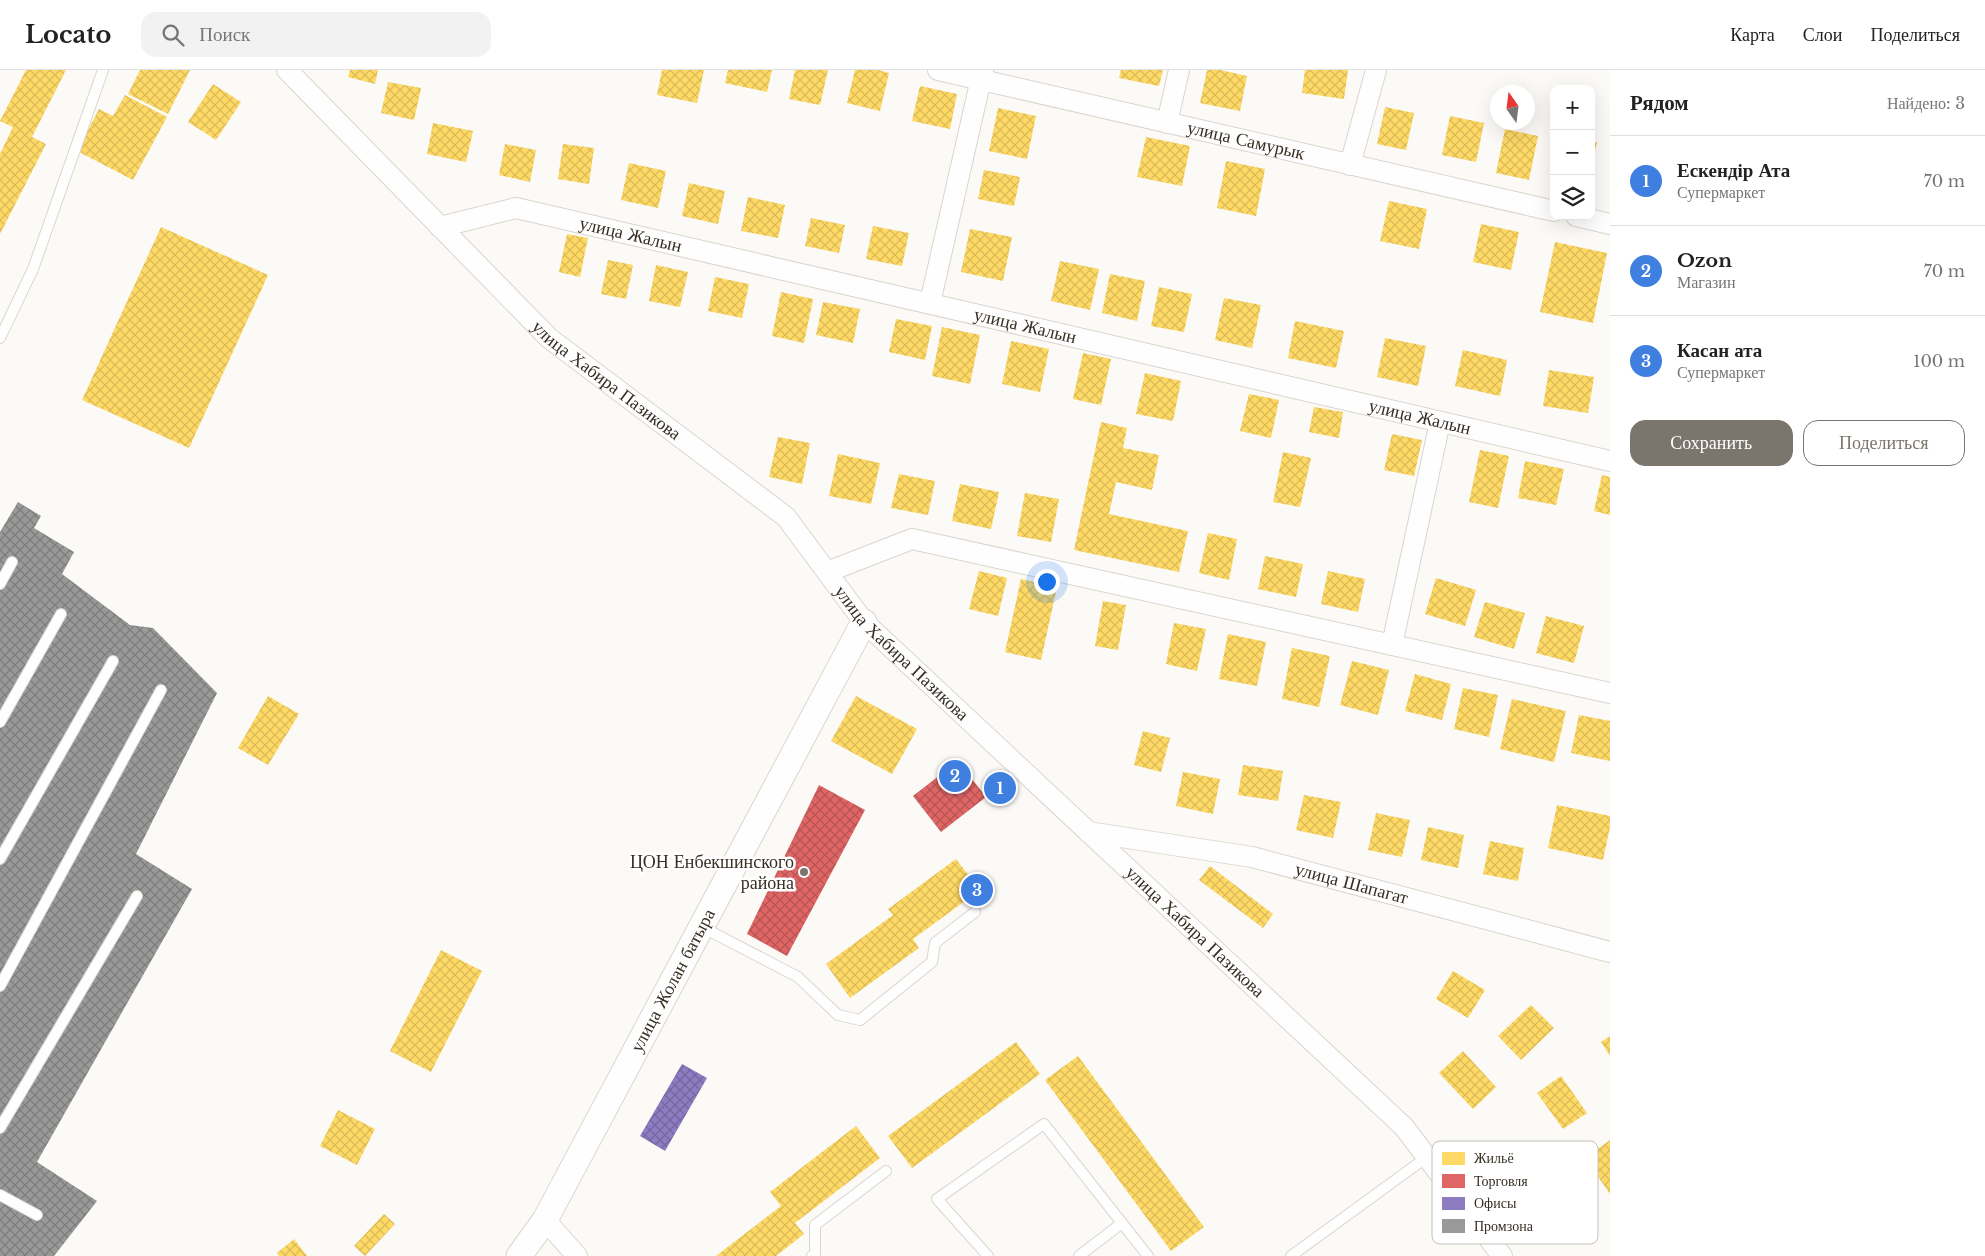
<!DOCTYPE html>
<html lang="ru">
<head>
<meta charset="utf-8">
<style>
  :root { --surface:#fff; --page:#f2f2f2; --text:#222; --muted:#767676; --line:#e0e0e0; --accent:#7b756d }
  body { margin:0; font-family:"Libre Baskerville",serif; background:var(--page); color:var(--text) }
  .controls { position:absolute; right:15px; top:15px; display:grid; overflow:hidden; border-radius:10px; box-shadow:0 5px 20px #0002 }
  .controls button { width:45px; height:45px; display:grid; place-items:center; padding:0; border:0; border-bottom:1px solid var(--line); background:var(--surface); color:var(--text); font:25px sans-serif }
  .compass { position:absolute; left:1490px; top:15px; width:45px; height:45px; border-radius:50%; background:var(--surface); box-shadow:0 5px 20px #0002; rotate:346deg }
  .you { position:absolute; left:1046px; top:511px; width:18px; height:18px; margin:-12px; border:4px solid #fff; border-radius:50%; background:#1a73e8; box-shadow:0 0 0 8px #1a73e833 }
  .badge { display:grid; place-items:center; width:32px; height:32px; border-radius:50%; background:var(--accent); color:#fff; font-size:16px; font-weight:700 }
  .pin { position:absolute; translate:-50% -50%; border:2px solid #fff; box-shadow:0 1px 5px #0006 }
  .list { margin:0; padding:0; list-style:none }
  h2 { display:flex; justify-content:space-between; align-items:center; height:65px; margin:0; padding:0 20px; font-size:21px }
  h2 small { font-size:16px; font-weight:400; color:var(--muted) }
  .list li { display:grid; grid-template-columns:32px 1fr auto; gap:15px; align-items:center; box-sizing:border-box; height:90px; padding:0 20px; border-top:1px solid var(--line) }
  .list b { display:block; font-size:19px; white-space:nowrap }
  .list p { margin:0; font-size:16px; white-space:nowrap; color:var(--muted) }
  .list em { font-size:16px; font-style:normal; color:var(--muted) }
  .actions { display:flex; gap:10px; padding:15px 20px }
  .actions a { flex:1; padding:11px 0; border:1px solid var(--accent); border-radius:15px; text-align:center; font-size:18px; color:var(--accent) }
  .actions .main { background:var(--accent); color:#fff }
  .icon { flex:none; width:28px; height:28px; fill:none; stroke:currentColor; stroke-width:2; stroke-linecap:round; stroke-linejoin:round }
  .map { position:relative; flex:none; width:1610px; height:1186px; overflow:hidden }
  header { display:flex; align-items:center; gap:30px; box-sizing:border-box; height:70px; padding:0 25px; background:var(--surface); border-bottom:1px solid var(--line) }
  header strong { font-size:24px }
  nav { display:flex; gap:28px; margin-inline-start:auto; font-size:18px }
  .search { width:350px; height:45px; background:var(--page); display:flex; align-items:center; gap:12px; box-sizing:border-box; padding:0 18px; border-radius:15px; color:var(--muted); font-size:19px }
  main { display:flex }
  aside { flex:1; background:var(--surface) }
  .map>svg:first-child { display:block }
  .homes { fill:url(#homes-cross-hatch) }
  .shops { fill:url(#shops-cross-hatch) }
  .offices { fill:url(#offices-cross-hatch) }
  .industry { fill:url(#industry-cross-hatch) }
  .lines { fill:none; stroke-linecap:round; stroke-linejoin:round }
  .service-casing { stroke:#dad5ce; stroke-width:12 }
  .minor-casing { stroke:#dad5ce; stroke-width:22 }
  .tertiary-casing { stroke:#dad5ce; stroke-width:27 }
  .service { stroke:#fffefe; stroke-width:10 }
  .minor { stroke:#fffefe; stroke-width:20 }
  .tertiary { stroke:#fffefe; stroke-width:25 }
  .poi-dot { fill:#7b756d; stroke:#fff; stroke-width:2 }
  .labels { text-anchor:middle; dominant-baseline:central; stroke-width:5; stroke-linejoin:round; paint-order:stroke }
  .street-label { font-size:18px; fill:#362e23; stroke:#fff }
  .poi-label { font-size:18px; fill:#362e23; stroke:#fff; text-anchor:end }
  .key { fill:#fff; stroke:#c3c0bd; stroke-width:1 }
  .key-label { font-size:14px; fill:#362e23 }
</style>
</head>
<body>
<header>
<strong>Locato</strong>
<div class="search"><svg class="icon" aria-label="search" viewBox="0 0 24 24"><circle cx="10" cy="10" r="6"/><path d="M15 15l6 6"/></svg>Поиск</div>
<nav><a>Карта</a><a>Слои</a><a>Поделиться</a></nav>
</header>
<main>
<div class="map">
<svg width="1610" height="1186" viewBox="0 0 1610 1186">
  <defs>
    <pattern id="homes-cross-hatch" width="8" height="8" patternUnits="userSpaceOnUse" patternTransform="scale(1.25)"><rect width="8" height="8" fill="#ffd966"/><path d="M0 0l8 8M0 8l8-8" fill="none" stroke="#dbbb58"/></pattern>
    <pattern id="shops-cross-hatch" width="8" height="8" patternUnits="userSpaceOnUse" patternTransform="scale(1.25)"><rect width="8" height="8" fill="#e06666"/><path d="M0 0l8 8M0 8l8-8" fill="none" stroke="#b65454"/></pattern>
    <pattern id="offices-cross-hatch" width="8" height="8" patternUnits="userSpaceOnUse" patternTransform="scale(1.25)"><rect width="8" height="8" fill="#8e7cc3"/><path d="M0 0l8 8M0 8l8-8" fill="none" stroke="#75669e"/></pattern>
    <pattern id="industry-cross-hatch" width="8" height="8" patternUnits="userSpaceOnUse" patternTransform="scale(1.25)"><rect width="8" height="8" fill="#999"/><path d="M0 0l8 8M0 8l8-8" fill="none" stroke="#7e7d7c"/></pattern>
  </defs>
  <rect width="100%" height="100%" fill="#fcfaf7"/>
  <g class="homes">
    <path d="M 26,0 L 66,0 L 32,67 L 46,74 L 0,164 L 0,84 L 13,57 L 0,51 Z"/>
    <path d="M 140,0 L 190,0 L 168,44 L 128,24 Z"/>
    <path d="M 350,0 L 378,0 L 375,14 L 348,7 Z"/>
    <path d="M 662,0 L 704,0 L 697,33 L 657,25 Z"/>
    <path d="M 728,0 L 772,0 L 767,22 L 725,13 Z"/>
    <path d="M 795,0 L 828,0 L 820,35 L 789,29 Z"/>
    <path d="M 855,0 L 878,0 L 889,3 L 880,41 L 847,33 Z"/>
    <path d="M 1121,0 L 1163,0 L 1159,16 L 1119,8 Z"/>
    <path d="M 1207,0 L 1220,0 L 1247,6 L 1240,41 L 1200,33 Z"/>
    <path d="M 1305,0 L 1348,0 L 1344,29 L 1302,23 Z"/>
    <path d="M 388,12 L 421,18 L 414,50 L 381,43 Z"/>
    <path d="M 213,14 L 241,32 L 216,70 L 188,52 Z"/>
    <path d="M 920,16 L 957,24 L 950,59 L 912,51 Z"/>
    <path d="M 125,25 L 167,47 L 133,110 L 77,81 L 99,39 L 113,46 Z"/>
    <path d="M 1385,37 L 1414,43 L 1406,80 L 1377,74 Z"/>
    <path d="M 998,38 L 1036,46 L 1027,89 L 989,81 Z"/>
    <path d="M 1450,46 L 1484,53 L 1476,92 L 1442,85 Z"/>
    <path d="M 433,53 L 473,61 L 466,92 L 427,84 Z"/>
    <path d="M 1505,59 L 1538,66 L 1529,110 L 1496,103 Z"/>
    <path d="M 1146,67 L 1190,76 L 1182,116 L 1137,107 Z"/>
    <path d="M 1591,71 L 1597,72 L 1592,94 L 1591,94 Z"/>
    <path d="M 505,74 L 536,80 L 530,112 L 499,105 Z"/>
    <path d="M 563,74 L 594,78 L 589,114 L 558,109 Z"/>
    <path d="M 1226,91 L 1265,99 L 1256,146 L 1217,138 Z"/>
    <path d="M 629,93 L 666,101 L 658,138 L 621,130 Z"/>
    <path d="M 984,100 L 1020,107 L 1014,136 L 978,129 Z"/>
    <path d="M 689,113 L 725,121 L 718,154 L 682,146 Z"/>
    <path d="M 748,127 L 785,135 L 778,168 L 741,161 Z"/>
    <path d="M 1389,131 L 1427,139 L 1419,179 L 1380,171 Z"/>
    <path d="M 811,148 L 845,155 L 839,183 L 805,176 Z"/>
    <path d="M 1481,154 L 1519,162 L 1511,200 L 1473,192 Z"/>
    <path d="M 873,156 L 909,163 L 902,196 L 866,189 Z"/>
    <path d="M 161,157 L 268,205 L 189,378 L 82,330 Z"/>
    <path d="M 970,159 L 1012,167 L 1003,211 L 961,202 Z"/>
    <path d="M 567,164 L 588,168 L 580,207 L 559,202 Z"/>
    <path d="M 1555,172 L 1607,183 L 1593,253 L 1540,242 Z"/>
    <path d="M 608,190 L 633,195 L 626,229 L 601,224 Z"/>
    <path d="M 1060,191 L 1099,199 L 1090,240 L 1051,231 Z"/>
    <path d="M 656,195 L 688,202 L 680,237 L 649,231 Z"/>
    <path d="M 1110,204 L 1145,211 L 1137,251 L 1102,243 Z"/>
    <path d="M 715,207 L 749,214 L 742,248 L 708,241 Z"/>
    <path d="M 1159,217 L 1192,224 L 1184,262 L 1151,256 Z"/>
    <path d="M 781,222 L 813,229 L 804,273 L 772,266 Z"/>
    <path d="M 1224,228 L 1261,235 L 1252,278 L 1215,270 Z"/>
    <path d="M 823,232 L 860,239 L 853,273 L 816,265 Z"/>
    <path d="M 896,249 L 932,256 L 925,290 L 889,282 Z"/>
    <path d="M 1295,251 L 1344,261 L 1336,298 L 1288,288 Z"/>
    <path d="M 942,257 L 980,265 L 970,314 L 932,306 Z"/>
    <path d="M 1385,268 L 1426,276 L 1418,316 L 1377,307 Z"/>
    <path d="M 1011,271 L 1049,279 L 1040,322 L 1002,314 Z"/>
    <path d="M 1463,280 L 1507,290 L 1500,326 L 1455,316 Z"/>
    <path d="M 1083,283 L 1111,289 L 1101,335 L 1073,329 Z"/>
    <path d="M 1549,300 L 1594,307 L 1588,343 L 1543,336 Z"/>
    <path d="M 1145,303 L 1181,311 L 1173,351 L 1136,344 Z"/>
    <path d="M 1249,324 L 1279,330 L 1271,368 L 1240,361 Z"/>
    <path d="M 1314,337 L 1343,342 L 1339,368 L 1309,362 Z"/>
    <path d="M 1101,352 L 1127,358 L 1123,378 L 1159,385 L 1152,420 L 1116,412 L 1109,444 L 1188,461 L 1179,502 L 1074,480 Z"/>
    <path d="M 1392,364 L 1422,370 L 1414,406 L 1384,400 Z"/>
    <path d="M 778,367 L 810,373 L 802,414 L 769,407 Z"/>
    <path d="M 1480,380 L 1509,386 L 1498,438 L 1469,432 Z"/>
    <path d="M 1283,382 L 1311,388 L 1300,437 L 1273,432 Z"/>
    <path d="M 838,384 L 880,393 L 871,434 L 829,426 Z"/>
    <path d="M 1525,391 L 1564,399 L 1556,435 L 1518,428 Z"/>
    <path d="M 899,404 L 935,411 L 928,445 L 891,438 Z"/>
    <path d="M 1602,405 L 1610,407 L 1610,445 L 1594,441 Z"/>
    <path d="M 960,414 L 999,422 L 991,459 L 952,451 Z"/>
    <path d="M 1025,423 L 1059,429 L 1051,472 L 1017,466 Z"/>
    <path d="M 1208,463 L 1237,469 L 1229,510 L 1199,503 Z"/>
    <path d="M 1265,486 L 1303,494 L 1296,527 L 1258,519 Z"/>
    <path d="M 979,501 L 1007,508 L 998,546 L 969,539 Z"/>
    <path d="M 1328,501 L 1365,509 L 1358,542 L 1321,534 Z"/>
    <path d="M 1436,508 L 1476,520 L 1465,556 L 1425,544 Z"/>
    <path d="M 1021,509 L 1057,517 L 1041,590 L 1005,582 Z"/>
    <path d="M 1103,531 L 1126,535 L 1118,580 L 1095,576 Z"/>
    <path d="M 1485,532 L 1525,543 L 1514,579 L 1474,567 Z"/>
    <path d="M 1546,546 L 1584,556 L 1574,593 L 1536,583 Z"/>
    <path d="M 1174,553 L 1206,559 L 1197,601 L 1166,594 Z"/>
    <path d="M 1228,564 L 1266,572 L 1257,616 L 1219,609 Z"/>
    <path d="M 1292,578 L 1330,586 L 1319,637 L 1282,629 Z"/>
    <path d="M 1352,591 L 1389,600 L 1378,645 L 1340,635 Z"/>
    <path d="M 1415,604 L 1451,614 L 1442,650 L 1405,641 Z"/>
    <path d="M 1463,618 L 1498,625 L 1489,667 L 1454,659 Z"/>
    <path d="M 268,626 L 299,644 L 268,695 L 238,678 Z"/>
    <path d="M 856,626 L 917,659 L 892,704 L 831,671 Z"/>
    <path d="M 1512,629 L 1566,641 L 1554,692 L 1500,679 Z"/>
    <path d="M 1579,645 L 1610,651 L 1610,691 L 1571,683 Z"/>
    <path d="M 1143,661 L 1170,668 L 1161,702 L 1134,695 Z"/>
    <path d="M 1243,695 L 1283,701 L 1278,731 L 1238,725 Z"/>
    <path d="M 1183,702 L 1220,709 L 1213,744 L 1176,736 Z"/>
    <path d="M 1304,725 L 1341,732 L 1333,768 L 1296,760 Z"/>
    <path d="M 1557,735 L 1610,746 L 1610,757 L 1603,790 L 1548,778 Z"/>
    <path d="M 1376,743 L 1410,750 L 1402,787 L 1368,780 Z"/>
    <path d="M 1428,757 L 1464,765 L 1458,798 L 1421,790 Z"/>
    <path d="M 1490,771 L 1524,778 L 1518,811 L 1483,804 Z"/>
    <path d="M 956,789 L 980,820 L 913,869 L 919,878 L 850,928 L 826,894 L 893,845 L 888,839 Z"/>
    <path d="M 1210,796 L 1273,844 L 1263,858 L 1199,810 Z"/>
    <path d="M 441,880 L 482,901 L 431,1002 L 390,981 Z"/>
    <path d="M 1453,901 L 1485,920 L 1468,948 L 1436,929 Z"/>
    <path d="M 1531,935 L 1554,958 L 1521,990 L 1498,966 Z"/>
    <path d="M 1610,966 L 1610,986 L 1601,972 Z"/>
    <path d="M 1016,972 L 1040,1004 L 912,1098 L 888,1066 Z"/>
    <path d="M 1463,981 L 1496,1017 L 1473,1039 L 1439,1003 Z"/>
    <path d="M 1078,986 L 1204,1157 L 1171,1181 L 1045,1010 Z"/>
    <path d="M 1561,1006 L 1587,1043 L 1563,1059 L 1537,1023 Z"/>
    <path d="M 338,1040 L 375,1059 L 357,1095 L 320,1076 Z"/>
    <path d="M 856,1056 L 880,1088 L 795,1153 L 804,1164 L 776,1186 L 716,1186 L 781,1136 L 770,1122 Z"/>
    <path d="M 1610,1070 L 1610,1124 L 1585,1088 Z"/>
    <path d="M 384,1144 L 395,1154 L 365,1186 L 354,1176 Z"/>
    <path d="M 294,1169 L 307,1186 L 279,1186 L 277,1183 Z"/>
  </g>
  <g class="shops">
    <path d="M 958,691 L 986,727 L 941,762 L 913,726 Z"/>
    <path d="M 819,715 L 865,740 L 787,886 L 747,864 Z"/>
  </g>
  <path class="offices" d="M 682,994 L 707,1008 L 665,1081 L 640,1066 Z"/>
  <path class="industry" d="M 18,432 L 41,446 L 34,458 L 74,482 L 62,504 L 130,555 L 153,558 L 217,623 L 136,784 L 192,819 L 37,1092 L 97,1131 L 54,1186 L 0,1186 L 0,462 Z"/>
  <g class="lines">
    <g class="service-casing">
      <g id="service">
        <path d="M 0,268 L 33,199 L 103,0"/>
        <path d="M 0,514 L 12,492"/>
        <path d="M 0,652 L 61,544"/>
        <path d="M 0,789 L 113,591"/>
        <path d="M 702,857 L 798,907 L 838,945 L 860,950 L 932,892 L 935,873 L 975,842"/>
        <path d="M 0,916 L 161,620"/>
        <path d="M 0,1058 L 137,826"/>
        <path d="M 0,1125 L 37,1145"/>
        <path d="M 812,1186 L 815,1184 L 815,1155 L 886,1101"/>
        <path d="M 988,1186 L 937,1129 L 1044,1054 L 1148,1186"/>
        <path d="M 1079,1186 L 1122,1153"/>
        <path d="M 1291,1186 L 1427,1087"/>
      </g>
    </g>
    <g class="minor-casing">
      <g id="minor">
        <path id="s1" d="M 287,0 L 549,268 L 786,447 L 864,552 L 1404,1057 L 1502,1186"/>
        <path id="s2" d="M 938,0 L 1554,141"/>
        <path d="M 1167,53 L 1179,0"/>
        <path d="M 1350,95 L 1376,0"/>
        <path d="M 1576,146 L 1610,154"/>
        <path id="s3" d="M 440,157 L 516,138 L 1610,391"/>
        <path d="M 930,233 L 983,0"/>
        <path d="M 827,502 L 912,469 L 1610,623"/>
        <path d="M 1392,575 L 1440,352"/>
        <path id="s4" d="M 1088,762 L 1252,787 L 1610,882"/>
        <path d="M 545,1150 L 577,1186"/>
      </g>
    </g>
    <g class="tertiary-casing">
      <g id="tertiary">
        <path id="s5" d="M 519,1186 L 545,1150 L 864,552"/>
      </g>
    </g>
    <use href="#service" class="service"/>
    <use href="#minor" class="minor"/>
    <use href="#tertiary" class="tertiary"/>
  </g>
  <circle class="poi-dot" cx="804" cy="802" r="5"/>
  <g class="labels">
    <g class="street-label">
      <text stroke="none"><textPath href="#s2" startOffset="316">улица Самурык</textPath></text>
      <text stroke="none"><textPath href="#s3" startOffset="196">улица Жалын</textPath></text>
      <text stroke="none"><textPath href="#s3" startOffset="601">улица Жалын</textPath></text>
      <text stroke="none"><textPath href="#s1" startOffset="446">улица Хабира Пазикова</textPath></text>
      <text stroke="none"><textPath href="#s3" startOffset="1006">улица Жалын</textPath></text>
      <text stroke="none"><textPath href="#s1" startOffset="851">улица Хабира Пазикова</textPath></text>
      <text stroke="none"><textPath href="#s4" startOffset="269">улица Шапагат</textPath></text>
      <text stroke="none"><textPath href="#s1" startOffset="1256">улица Хабира Пазикова</textPath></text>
      <text stroke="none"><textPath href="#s5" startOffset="316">улица Жолан батыра</textPath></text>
    </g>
    <g class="poi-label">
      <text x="794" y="792">ЦОН Енбекшинского<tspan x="794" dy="21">района</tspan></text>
    </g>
  </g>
  <rect x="1432" y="1071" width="166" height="103" rx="8" class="key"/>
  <rect x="1442" y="1082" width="23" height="13" fill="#ffd966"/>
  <rect x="1442" y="1104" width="23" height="14" fill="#e06666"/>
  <rect x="1442" y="1127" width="23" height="13" fill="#8e7cc3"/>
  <rect x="1442" y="1149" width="23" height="14" fill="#999"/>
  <g class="key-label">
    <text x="1474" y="1093">Жильё</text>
    <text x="1474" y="1116">Торговля</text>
    <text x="1474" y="1138">Офисы</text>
    <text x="1474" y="1161">Промзона</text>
  </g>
</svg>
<div class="controls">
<button>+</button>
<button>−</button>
<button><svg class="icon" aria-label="layers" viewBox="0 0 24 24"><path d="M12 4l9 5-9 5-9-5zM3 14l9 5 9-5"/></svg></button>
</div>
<svg class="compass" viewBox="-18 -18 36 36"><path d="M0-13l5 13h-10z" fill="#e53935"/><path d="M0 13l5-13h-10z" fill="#767676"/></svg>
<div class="you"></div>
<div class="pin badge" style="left:1000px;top:718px;background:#3f7fe0">1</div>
<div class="pin badge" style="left:955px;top:706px;background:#3f7fe0">2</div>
<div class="pin badge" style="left:977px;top:820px;background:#3f7fe0">3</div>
</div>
<aside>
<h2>Рядом<small>Найдено: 3</small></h2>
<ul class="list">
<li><span class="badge" style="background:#3f7fe0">1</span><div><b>Ескендір Ата</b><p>Супермаркет</p></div><em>70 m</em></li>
<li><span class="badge" style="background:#3f7fe0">2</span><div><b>Ozon</b><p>Магазин</p></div><em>70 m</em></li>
<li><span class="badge" style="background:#3f7fe0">3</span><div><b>Касан ата</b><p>Супермаркет</p></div><em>100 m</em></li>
</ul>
<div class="actions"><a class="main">Сохранить</a><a>Поделиться</a></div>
</aside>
</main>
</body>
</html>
